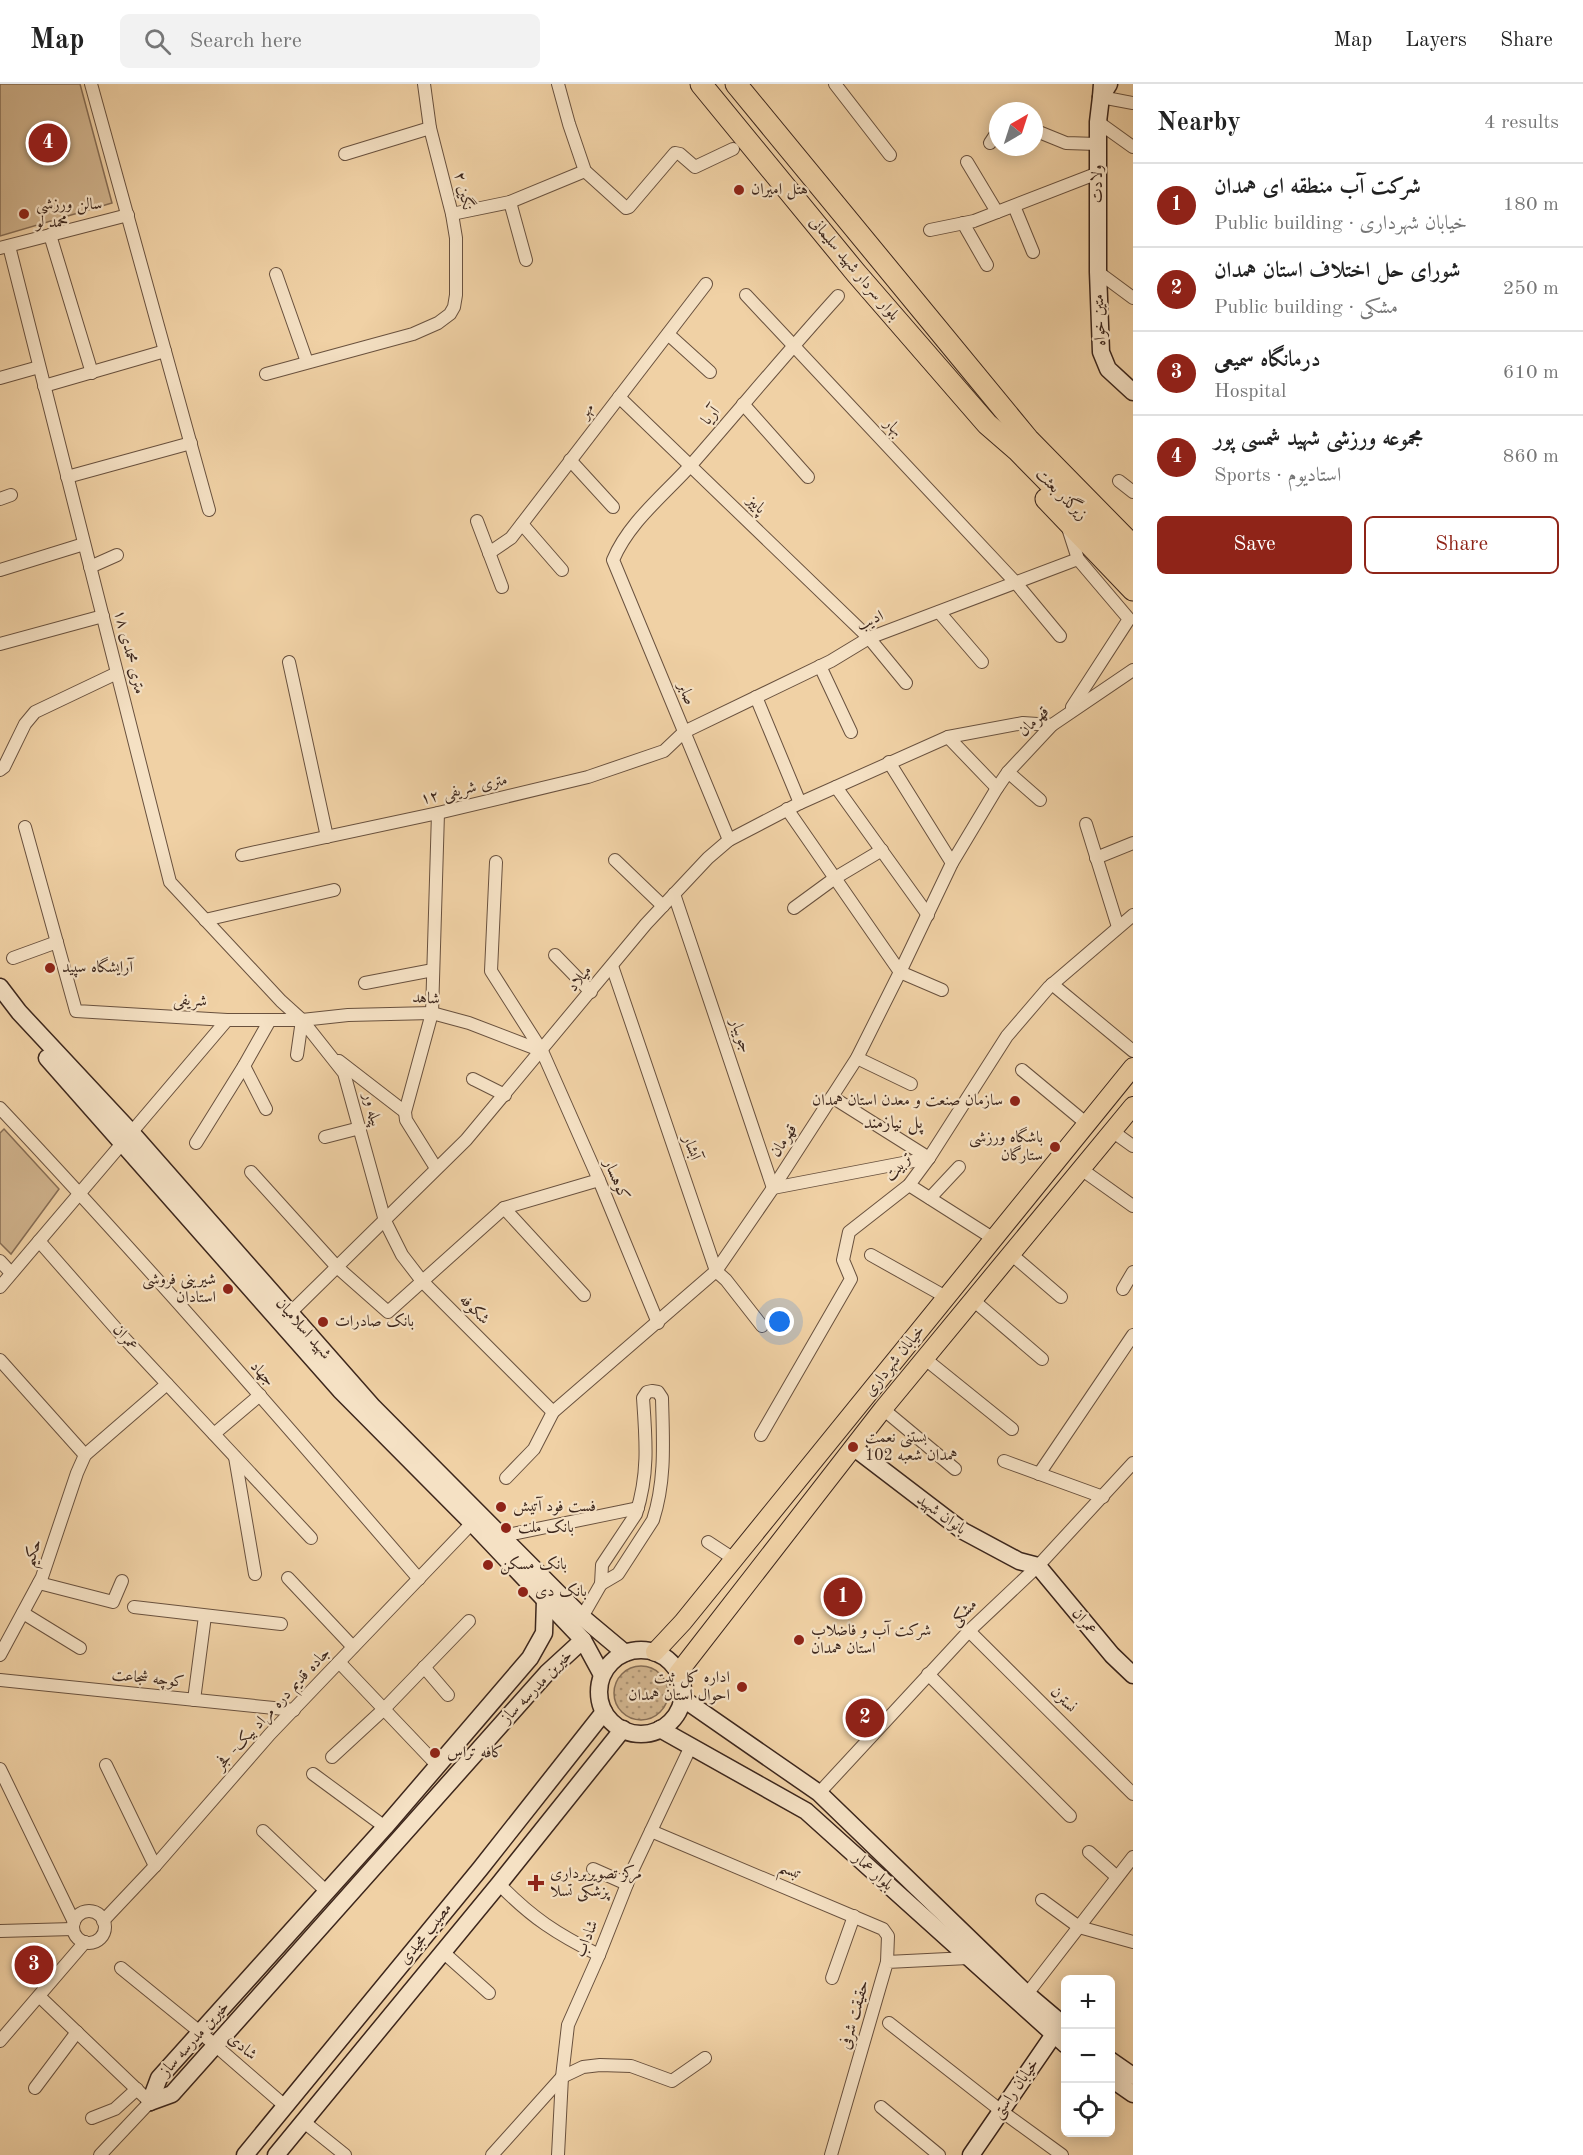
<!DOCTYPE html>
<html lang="en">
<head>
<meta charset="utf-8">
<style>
  :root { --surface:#fff; --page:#f2f2f2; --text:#222; --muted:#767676; --line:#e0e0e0; --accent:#8f2418 }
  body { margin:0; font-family:"Old Standard TT",Amiri,serif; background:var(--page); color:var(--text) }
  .controls { position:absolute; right:18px; bottom:18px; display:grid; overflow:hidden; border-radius:9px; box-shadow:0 3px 15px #0003 }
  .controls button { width:54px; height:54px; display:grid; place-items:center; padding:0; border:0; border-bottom:2px solid var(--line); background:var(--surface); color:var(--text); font:30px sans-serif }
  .compass { position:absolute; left:989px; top:18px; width:54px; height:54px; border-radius:50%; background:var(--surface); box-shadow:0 3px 15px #0003; rotate:39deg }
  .you { position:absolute; left:780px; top:1238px; width:21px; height:21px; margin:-15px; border:4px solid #fff; border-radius:50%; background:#1a73e8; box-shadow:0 0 0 9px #1a73e833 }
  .badge { display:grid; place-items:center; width:39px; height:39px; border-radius:50%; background:var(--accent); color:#fff; font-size:20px; font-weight:700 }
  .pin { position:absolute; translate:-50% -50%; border:3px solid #fff; box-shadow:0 2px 6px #0006 }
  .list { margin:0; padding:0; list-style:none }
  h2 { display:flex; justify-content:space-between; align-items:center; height:78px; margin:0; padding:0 24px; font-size:26px }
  h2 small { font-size:20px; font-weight:400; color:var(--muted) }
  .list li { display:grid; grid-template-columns:39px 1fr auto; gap:18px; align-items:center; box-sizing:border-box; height:84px; padding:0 24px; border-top:2px solid var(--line) }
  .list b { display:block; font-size:22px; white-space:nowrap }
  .list p { margin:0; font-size:20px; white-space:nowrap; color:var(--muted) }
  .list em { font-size:20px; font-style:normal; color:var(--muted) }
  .actions { display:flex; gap:12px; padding:18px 24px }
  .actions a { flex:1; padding:14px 0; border:2px solid var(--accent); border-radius:9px; text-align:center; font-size:21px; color:var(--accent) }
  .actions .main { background:var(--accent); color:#fff }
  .icon { flex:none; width:33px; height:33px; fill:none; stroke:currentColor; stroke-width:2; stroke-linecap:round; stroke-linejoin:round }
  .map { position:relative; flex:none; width:1133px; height:2071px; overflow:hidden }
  header { display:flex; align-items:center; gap:36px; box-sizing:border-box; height:84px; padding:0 30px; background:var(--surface); border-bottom:2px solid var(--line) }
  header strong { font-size:28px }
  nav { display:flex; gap:33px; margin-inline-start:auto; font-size:21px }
  .search { width:420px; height:54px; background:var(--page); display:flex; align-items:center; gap:15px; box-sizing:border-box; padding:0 21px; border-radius:9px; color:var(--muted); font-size:22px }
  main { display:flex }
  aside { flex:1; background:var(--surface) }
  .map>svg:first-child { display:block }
  .grass { fill:url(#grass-dots); stroke:#866d55; stroke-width:1.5 }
  .park { fill:#d1b48e; stroke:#866d55; stroke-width:1.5 }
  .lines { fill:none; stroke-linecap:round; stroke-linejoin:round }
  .street-casing { stroke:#69513e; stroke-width:14 }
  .secondary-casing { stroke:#3c261c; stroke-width:19 }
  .primary-casing { stroke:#3c261c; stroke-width:20 }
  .highway-casing { stroke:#3c261c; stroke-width:23 }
  .street { stroke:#f5e1c4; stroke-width:12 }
  .secondary { stroke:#f5e1c4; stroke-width:16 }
  .primary { stroke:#f0d1a5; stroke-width:18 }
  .highway { stroke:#f0d1a5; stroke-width:21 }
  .poi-dot { fill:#8f2418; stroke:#f5e1c4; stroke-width:2 }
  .labels { text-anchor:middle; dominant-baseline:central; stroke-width:4.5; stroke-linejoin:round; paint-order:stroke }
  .street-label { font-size:16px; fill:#3c261c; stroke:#f5e1c4 }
  .poi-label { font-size:16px; fill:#3c261c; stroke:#f5e1c4; text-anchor:start }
  .neighbourhood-label { font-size:18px; fill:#3c261c; stroke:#f5e1c4 }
</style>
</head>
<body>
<header>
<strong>Map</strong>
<div class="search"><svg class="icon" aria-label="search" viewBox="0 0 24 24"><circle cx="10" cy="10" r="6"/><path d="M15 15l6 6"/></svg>Search here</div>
<nav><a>Map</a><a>Layers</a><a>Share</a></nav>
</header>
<main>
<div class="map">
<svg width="1133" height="2071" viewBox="0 0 1133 2071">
  <defs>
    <pattern id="grass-dots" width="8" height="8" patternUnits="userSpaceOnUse" patternTransform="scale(1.5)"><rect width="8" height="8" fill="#d1b48e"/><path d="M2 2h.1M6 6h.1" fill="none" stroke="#ab9273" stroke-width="1.8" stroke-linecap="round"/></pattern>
  </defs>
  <rect width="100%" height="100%" fill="#f0d1a5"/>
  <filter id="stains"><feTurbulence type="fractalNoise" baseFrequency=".00333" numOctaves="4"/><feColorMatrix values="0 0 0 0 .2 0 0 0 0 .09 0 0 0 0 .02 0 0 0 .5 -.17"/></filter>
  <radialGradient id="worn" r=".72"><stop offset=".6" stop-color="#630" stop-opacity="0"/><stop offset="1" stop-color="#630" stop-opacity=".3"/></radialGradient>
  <circle class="grass" cx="641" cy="1609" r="27"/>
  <g class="park">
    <path d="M 0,0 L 80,0 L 112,119 L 0,152 Z"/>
    <path d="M 4,1045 L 59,1105 L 11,1170 L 0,1159 L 0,1049 Z"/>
  </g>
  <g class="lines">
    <g class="street-casing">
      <g id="street">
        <path d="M 91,0 L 209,426"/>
        <path d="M 558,0 L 569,40 L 585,87 L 626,124 L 629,123 L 675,69 L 680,70 L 695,83 L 733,65"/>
        <path d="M 835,0 L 890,71"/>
        <path d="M 1101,13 L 1133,19"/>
        <path d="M 1098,38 L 1133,63"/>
        <path d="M 1034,46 L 1066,59 L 1097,60"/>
        <path d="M 990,59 L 998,47"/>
        <path d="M 345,70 L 430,44"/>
        <path d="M 967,78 L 997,128"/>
        <path d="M 510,118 L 526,176"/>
        <path d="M 1014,122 L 1033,168"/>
        <path d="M 452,130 L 510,118 L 585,87"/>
        <path d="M 963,139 L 987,181"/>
        <path d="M 930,146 L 974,137 L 1098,89"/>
        <path d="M 50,151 L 92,289"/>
        <path d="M 9,162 L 170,798 L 281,917 L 302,936 L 344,989 L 385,1137 L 402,1171 L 422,1197 L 553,1328"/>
        <path d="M 0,164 L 128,131"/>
        <path d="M 1098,188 L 1133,214"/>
        <path d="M 276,190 L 307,278"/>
        <path d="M 746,211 L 1016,499 L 1060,552"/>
        <path d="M 668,250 L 710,288"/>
        <path d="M 266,290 L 413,250 L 438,239 L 450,230 L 454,223 L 456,211 L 456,154 L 452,130 L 430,44 L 424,0"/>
        <path d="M 0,294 L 39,283"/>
        <path d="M 44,302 L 165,267"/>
        <path d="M 619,313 L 869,554 L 906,599"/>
        <path d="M 743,320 L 808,393"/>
        <path d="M 570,376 L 613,423"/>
        <path d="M 67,393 L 191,359"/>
        <path d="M 1119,397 L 1133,408"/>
        <path d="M 0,415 L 11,411"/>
        <path d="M 477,437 L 502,503"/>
        <path d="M 522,440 L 562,486"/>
        <path d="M 1068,444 L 1078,475 L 1129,535 L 1072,623"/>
        <path d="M 489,469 L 511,454 L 706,200"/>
        <path d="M 90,483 L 117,471"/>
        <path d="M 0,486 L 84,460"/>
        <path d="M 939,528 L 982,578"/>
        <path d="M 0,560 L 103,532"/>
        <path d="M 289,578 L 327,753"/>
        <path d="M 820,582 L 851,648"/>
        <path d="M 756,613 L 800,719"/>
        <path d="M 948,653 L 997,704"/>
        <path d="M 889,678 L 952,779"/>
        <path d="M 0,686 L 4,683 L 25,640 L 35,628 L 117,589"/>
        <path d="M 1008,688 L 1040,716"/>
        <path d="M 836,703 L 928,831"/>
        <path d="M 787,725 L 900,888 L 942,906"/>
        <path d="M 1086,740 L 1118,843"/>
        <path d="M 25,743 L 76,927 L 227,936 L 302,936 L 348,931 L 432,929 L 469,939 L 542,967"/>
        <path d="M 729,756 L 613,476 C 629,438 664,411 691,381 C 740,325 788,267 838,212"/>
        <path d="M 242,771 L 438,729 L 588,693 L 664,667 L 684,648 L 831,577 L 869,554 L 1078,475"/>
        <path d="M 1096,774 L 1133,759"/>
        <path d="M 615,776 L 663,822"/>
        <path d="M 496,778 L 491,887 L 542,967 L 599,1096 L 658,1239"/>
        <path d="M 674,810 L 773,1104 L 929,1074"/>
        <path d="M 794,824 L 835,794 L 882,766"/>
        <path d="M 205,836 L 334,806"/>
        <path d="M 555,871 L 591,908"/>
        <path d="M 13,874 L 57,858"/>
        <path d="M 612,882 L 716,1187 L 726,1196 L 762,1242"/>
        <path d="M 365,899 L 433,886"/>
        <path d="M 1052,900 L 1133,967"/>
        <path d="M 297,971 L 302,936"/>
        <path d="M 857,974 L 911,1000"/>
        <path d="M 339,977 L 405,1028"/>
        <path d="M 244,982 L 266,1025"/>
        <path d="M 1022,986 L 1087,1040"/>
        <path d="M 473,995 L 505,1011"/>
        <path d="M 832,1013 L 929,1074"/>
        <path d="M 0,1024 C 144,1177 282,1336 419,1495"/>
        <path d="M 1112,1047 L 1133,1062"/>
        <path d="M 325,1053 L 360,1044"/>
        <path d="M 196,1059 L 244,982 L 270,936"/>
        <path d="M 436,1084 L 406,1036 L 405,1028 L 432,929 L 438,729"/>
        <path d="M 1081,1085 L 1133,1122"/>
        <path d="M 251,1088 L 337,1183 L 388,1228 L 504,1124 L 599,1096"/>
        <path d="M 909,1101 L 994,1155"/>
        <path d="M 930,1114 L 959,1083"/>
        <path d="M 504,1124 L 584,1211"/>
        <path d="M 39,1157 L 126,1256 L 311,1454"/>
        <path d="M 1011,1170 L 1061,1213"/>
        <path d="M 871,1171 L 946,1213"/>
        <path d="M 0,1177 L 11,1189"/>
        <path d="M 0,1203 L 227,936"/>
        <path d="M 1123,1205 L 1133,1188"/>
        <path d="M 973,1216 L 1042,1275"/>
        <path d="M 289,1230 L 466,1056 L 646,840 L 708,774 L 729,756 L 800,719 L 948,653 L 1023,639 L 1052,641"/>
        <path d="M 924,1274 L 1012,1345"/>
        <path d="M 0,1276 L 85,1371"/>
        <path d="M 652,1307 L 658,1308 L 662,1314 C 663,1356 666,1396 653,1436 L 618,1490 L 601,1500 L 602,1481 L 636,1430 C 649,1390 646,1356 643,1314 L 647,1308 Z"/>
        <path d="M 883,1325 L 955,1385"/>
        <path d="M 214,1350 L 260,1311"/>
        <path d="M 761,1351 L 851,1195 L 843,1176 L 849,1148 L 909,1101 L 929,1074 L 1007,952 L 1049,903 L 1133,831"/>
        <path d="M 235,1373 L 255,1490"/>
        <path d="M 1004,1377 L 1103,1413"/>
        <path d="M 1039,1390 L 1133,1251"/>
        <path d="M 506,1394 L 534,1365 L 553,1328 L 716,1187 L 773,1104 L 857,974 L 900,888 L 952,779 L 997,704 L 1008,688 L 1052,641 L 1133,586"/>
        <path d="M 503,1452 L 638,1424"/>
        <path d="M 708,1458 L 734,1475"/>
        <path d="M 288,1494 L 353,1563"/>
        <path d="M 39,1499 L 113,1518 L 122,1497"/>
        <path d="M 134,1523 L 281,1540"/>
        <path d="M 23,1529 L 80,1564"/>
        <path d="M 582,1533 L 601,1500"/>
        <path d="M 969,1547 L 1133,1710"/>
        <path d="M 0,1571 L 42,1493 L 77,1389 L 85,1371 L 167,1300"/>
        <path d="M 339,1578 L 438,1682"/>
        <path d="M 424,1583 L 448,1611"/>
        <path d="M 928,1590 L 1070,1732"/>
        <path d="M 0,1596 L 294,1626"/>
        <path d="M 194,1616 L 205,1532"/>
        <path d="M 332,1673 L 383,1626 L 469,1537"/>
        <path d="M 106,1681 L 155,1782"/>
        <path d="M 0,1685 L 74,1838"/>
        <path d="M 313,1690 L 385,1743"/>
        <path d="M 819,1709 L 969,1547 L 1038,1482 L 1133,1379"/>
        <path d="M 263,1747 L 327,1808"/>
        <path d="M 651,1747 L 883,1845 L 888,1852 L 887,1878"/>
        <path d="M 1089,1768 L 1117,1793"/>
        <path d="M 593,1785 L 627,1800"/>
        <path d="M 499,1800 C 532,1834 557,1850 599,1871"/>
        <path d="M 1042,1816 L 1079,1843 L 1133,1858"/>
        <circle cx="89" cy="1843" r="16"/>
        <path d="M 103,1837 L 155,1782 L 270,1650 L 472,1439"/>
        <path d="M 0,1847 L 73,1845"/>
        <path d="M 443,1868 L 489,1909"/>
        <path d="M 121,1884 L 201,1949 L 285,2022"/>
        <path d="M 832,1894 L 854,1832"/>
        <path d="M 1027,1910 L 1133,1773"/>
        <path d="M 40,1913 L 150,2018 L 100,2071"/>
        <path d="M 889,1939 L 1000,2026 L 1062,2071"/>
        <path d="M 0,1957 L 85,1858"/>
        <path d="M 35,2004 L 77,1948"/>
        <path d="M 881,2023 L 939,2071"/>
        <path d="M 92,2034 L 115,2025 L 137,2005"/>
        <path d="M 304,2038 L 345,2071"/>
        <path d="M 492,2071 L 562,1993 L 583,1983 L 600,1981 L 631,1982 L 672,1997 L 705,1974"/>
        <path d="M 558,2071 L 562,1993 L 568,1941 L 599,1871 L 633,1785 L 691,1662"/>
        <path d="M 831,2071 L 887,1878 L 968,1874"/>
      </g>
    </g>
    <g class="secondary-casing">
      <g id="secondary">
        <path d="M 1102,0 L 1101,13 L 1109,0"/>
        <path d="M 1101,13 L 1098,38 L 1098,188 L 1101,268 L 1108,285 L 1133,308"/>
        <path d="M 0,903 L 19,928 L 131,1048 L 373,1323 L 582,1533 L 625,1569"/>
        <path d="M 47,974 L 340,1306 L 472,1439 L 583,1556 L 602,1591"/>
        <path d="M 853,1363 L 963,1447 L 1019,1477 L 1038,1482 L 1112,1571 L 1133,1591"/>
        <circle cx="641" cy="1608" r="42"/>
        <path d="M 682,1614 L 819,1709 L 1027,1910 L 1066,1943"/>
        <path d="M 660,1645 L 806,1727 L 1066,1961"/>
        <path d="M 1110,1976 L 1133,1992"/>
        <path d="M 1110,1994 L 1133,2010"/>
        <path d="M 150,2018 L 159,1994 L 385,1743 L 530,1574 L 544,1549 L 545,1516"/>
        <path d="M 150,2018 L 172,2010 L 547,1589 L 583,1556"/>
        <path d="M 245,2071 L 480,1785 L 604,1628"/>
        <path d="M 276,2071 L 499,1800 L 623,1645"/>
        <path d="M 971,2071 L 1059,1943"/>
      </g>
    </g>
    <g class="primary-casing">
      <g id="primary">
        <path d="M 655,1568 L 683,1538 L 1133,983"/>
        <path d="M 678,1589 L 883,1325 L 1133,1022"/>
      </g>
    </g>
    <g class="highway-casing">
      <g id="highway">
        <path d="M 701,0 L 856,189 L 987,340 L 1017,366 L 1133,484"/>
        <path d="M 736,0 L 1028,355 L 1133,462"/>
        <path d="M 1046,415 L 1133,506"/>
      </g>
    </g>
    <use href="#street" class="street"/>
    <use href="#secondary" class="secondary"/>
    <use href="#primary" class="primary"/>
    <use href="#highway" class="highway"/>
  </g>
  <g class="poi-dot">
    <circle cx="739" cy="106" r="6"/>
    <circle cx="24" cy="130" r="6"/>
    <circle cx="50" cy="884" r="6"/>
    <circle cx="1015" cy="1017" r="6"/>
    <circle cx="1055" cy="1063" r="6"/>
    <circle cx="228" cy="1205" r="6"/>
    <circle cx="323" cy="1238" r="6"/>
    <circle cx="853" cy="1363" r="6"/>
    <circle cx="501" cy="1423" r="6"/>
    <circle cx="506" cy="1444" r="6"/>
    <circle cx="488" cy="1481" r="6"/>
    <circle cx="523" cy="1508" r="6"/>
    <circle cx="799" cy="1556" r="6"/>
    <circle cx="742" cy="1603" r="6"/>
    <circle cx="435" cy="1669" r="6"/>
    <path d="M533 1790h6v6h6v6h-6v6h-6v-6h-6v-6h6z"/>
  </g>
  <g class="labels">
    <g class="street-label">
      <text transform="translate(1098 100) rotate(-90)">ولادت</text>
      <text transform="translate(463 107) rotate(77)">نگین ۲</text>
      <text transform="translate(854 185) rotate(50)">بلوار سردار شهید سلیمانی</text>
      <text transform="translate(1100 236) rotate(-93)">متین خواه</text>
      <text transform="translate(587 327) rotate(-52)">مهر</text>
      <text transform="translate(711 332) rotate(-50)">آریا</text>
      <text transform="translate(893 344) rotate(47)">بهار</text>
      <text transform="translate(1061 411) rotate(45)">زیرگذر بعثت</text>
      <text transform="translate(756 421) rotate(44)">پاییز</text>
      <text transform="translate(870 537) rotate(-24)">ادیب</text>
      <text transform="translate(129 568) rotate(76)">۱۸ متری محمدی</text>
      <text transform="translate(686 610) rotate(68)">صابر</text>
      <text transform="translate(1034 638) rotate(-44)">قهرمان</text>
      <text transform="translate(464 706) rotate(-13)">۱۲ متری شریفی</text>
      <text transform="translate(580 895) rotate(-51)">میلاد</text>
      <text transform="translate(426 915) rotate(4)">شاهد</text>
      <text transform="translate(190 917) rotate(3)">شریفی</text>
      <text transform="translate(740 952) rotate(71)">جویبار</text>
      <text transform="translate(372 1026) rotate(75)">پیله ور</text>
      <text transform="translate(784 1057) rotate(-57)">قهرمان</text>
      <text transform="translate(691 1064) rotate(71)">آبشار</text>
      <text transform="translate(899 1083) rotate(-48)">تربیت</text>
      <text transform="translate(616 1096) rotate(67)">کوهسار</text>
      <text transform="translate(474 1226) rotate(45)">شکوفه</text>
      <text transform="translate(303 1245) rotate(49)">شهید اسلامیان</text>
      <text transform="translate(125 1254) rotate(48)">عمران</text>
      <text transform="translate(895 1277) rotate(-51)">خیابان شهرداری</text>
      <text transform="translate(262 1290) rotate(48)">جهاد</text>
      <text transform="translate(941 1431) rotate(36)">بانوان شهید</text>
      <text transform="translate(33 1469) rotate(-71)">حکیم</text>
      <text transform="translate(964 1529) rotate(-45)">مشکی</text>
      <text transform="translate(1084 1538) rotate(50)">عمران</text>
      <text transform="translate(148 1595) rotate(6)">کوچه شجاعت</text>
      <text transform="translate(537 1603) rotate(-46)">خیرین مدرسه ساز</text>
      <text transform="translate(1063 1616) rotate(45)">نسترن</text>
      <text transform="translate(273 1625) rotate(-47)">جاده قدیم دره مراد بیک- فجر</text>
      <text transform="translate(790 1787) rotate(23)">تبسم</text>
      <text transform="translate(873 1788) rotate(42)">بلوار عمار</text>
      <text transform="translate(426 1850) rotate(-51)">مصیب مجیدی</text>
      <text transform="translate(587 1855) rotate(-68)">شاداب</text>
      <text transform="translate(855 1931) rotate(-74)">حقیقت شرفی</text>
      <text transform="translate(195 1955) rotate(-48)">خیرین مدرسه ساز</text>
      <text transform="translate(242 1963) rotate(41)">شادی</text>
      <text transform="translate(1016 2005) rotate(-55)">خیابان راستی</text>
    </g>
    <g class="poi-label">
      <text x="751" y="106">هتل امیران</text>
      <text x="36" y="121">سالن ورزشی<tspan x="36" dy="18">محمد لو</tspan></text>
      <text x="62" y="884">آرایشگاه سپید</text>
      <text x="1003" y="1017" text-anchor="end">سازمان صنعت و معدن استان همدان</text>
      <text x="1043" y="1054" text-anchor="end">باشگاه ورزشی<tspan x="1043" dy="18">ستارگان</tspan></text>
      <text x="216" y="1196" text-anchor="end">شیرینی فروشی<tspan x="216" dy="18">استادان</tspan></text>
      <text x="335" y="1238">بانک صادرات</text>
      <text x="865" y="1354">بستنی نعمت<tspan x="865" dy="18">همدان شعبه 102</tspan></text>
      <text x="513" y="1423">فست فود آتیش</text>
      <text x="518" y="1444">بانک ملت</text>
      <text x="500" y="1481">بانک مسکن</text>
      <text x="535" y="1508">بانک دی</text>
      <text x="811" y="1547">شرکت آب و فاضلاب<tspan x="811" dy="18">استان همدان</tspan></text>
      <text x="730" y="1594" text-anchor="end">اداره کل ثبت<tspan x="730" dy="18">احوال استان همدان</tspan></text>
      <text x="447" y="1669">کافه تراس</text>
      <text x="550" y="1790">مرکز تصویربرداری<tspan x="550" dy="18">پزشکی تسلا</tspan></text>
    </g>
    <g class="neighbourhood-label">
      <text x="893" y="1039">پل نیازمند</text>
    </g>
  </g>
  <rect width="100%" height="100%" filter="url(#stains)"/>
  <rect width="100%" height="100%" fill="url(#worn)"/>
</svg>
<div class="controls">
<button>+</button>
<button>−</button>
<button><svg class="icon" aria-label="locate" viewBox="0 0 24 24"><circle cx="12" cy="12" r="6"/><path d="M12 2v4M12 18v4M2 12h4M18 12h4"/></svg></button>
</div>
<svg class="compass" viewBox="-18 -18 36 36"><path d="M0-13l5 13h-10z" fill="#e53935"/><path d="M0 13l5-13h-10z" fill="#767676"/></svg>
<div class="you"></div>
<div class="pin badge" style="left:843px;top:1513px">1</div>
<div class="pin badge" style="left:865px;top:1634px">2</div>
<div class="pin badge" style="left:34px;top:1881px">3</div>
<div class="pin badge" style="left:48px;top:59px">4</div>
</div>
<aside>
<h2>Nearby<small>4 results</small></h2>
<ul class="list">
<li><span class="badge">1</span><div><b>شرکت آب منطقه ای همدان</b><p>Public building · خیابان شهرداری</p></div><em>180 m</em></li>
<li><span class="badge">2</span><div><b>شوراى حل اختلاف استان همدان</b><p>Public building · مشکی</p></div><em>250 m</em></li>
<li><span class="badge">3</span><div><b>درمانگاه سمیعی</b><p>Hospital</p></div><em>610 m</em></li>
<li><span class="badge">4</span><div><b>مجموعه ورزشی شهید شمسی پور</b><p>Sports · استادیوم</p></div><em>860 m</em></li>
</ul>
<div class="actions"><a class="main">Save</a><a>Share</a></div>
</aside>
</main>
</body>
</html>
